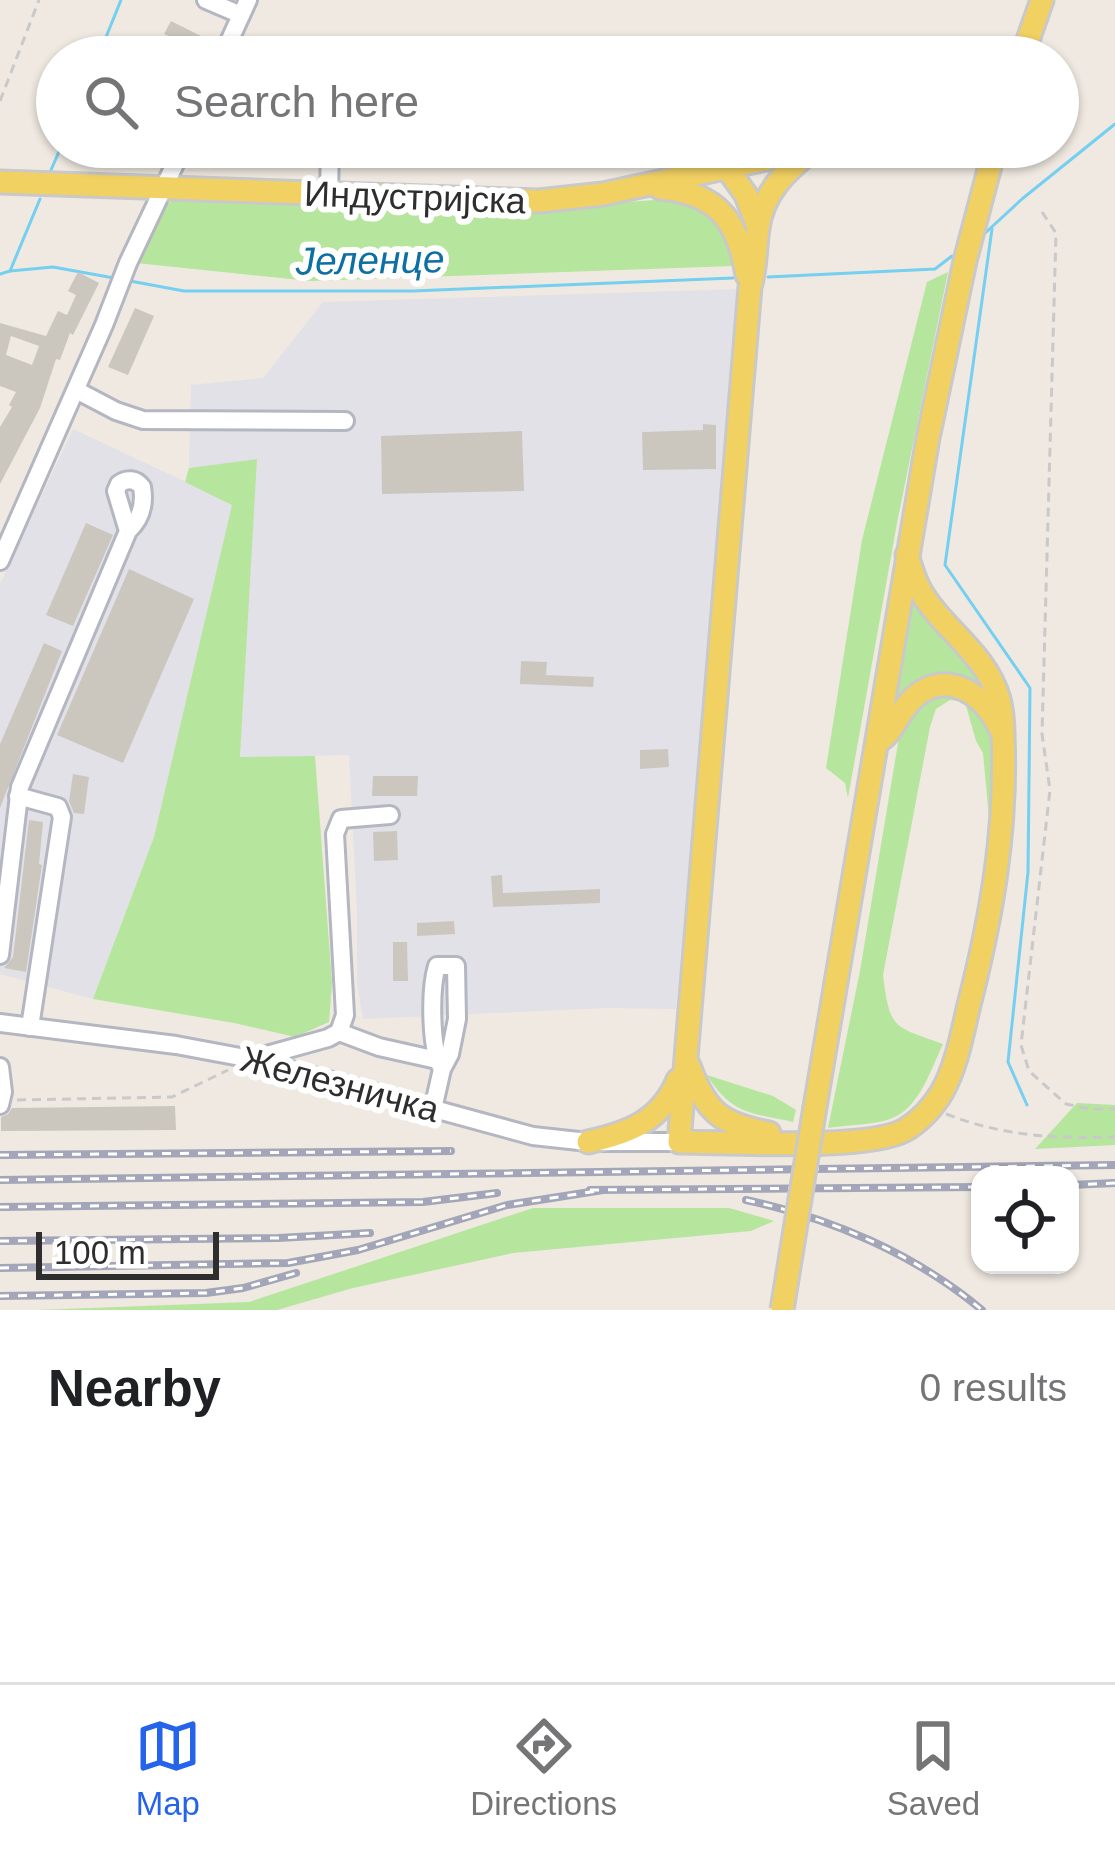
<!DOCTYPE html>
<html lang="en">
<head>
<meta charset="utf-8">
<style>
  :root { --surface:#fff; --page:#f2f2f2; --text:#202124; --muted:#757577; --line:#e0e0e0; --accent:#2563eb }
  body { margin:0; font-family:Arial,sans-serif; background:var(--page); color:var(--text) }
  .controls { position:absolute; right:36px; bottom:36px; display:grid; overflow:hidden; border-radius:24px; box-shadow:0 3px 9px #0004 }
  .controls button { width:108px; height:108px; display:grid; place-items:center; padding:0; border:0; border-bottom:3px solid var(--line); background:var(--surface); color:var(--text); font:60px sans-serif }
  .scale { position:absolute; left:36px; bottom:30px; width:183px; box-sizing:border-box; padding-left:12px; border:6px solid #2e2e2e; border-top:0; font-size:33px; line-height:42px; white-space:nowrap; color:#2e2e2e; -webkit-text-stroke:9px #fff; paint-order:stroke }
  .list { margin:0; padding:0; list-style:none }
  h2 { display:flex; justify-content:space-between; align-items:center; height:156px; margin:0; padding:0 48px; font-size:51px }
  h2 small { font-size:39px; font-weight:400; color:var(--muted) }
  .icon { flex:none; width:66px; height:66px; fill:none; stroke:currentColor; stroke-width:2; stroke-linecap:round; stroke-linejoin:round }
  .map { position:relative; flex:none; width:1115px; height:1310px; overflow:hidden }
  .search { position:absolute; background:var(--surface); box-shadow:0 3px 9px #0004; left:36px; right:36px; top:36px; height:132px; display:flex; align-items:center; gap:30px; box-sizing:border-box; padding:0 42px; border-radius:66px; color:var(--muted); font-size:45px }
  .sheet { height:372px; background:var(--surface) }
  nav { display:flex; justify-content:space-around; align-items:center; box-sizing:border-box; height:168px; border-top:3px solid var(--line); background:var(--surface); font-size:33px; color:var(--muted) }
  nav a { display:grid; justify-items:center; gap:6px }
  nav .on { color:var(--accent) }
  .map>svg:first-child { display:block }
  .industrial { fill:#e3e1e8 }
  .green { fill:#b6e59e }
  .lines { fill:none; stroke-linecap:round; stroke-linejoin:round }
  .stream { stroke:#75cff0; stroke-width:3 }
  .building { fill:#cbc7bf; fill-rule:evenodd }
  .minor-casing { stroke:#b4b7c1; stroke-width:22 }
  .major-casing { stroke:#c9c9c9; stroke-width:27 }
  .path { stroke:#c9c9c9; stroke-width:3; stroke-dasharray:9 6; stroke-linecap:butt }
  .minor { stroke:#fff; stroke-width:16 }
  .major { stroke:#f2d163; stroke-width:21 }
  .rail-casing { stroke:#a3a6b8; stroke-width:8 }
  .rail { stroke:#fff; stroke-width:3; stroke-dasharray:9; stroke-linecap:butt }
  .major-bridge-casing { stroke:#c9c9c9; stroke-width:27; stroke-linecap:butt }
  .major-bridge { stroke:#f2d163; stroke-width:21 }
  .labels { text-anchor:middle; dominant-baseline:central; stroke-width:12; stroke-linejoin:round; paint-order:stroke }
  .street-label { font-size:36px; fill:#2e2e2e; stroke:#fff }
  .water-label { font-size:39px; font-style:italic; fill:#0d6fa3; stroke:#fff }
</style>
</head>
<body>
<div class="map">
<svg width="1115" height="1310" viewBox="0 0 1115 1310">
  <rect width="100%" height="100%" fill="#efe9e1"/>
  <g class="industrial">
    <path d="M 739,289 L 676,1009 L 606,1008 L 363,1019 L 357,983 L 357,914 L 349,755 L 240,758 L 256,460 L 189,468 L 191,385 L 263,378 L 323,302 Z"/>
    <path d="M 73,429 L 233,504 L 154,837 L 93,999 L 0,974 L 0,584 Z"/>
  </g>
  <g class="green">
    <path d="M 179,195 L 534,209 L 654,200 L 701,204 L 728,242 L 733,266 L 310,281 L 136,263 L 164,207 Z"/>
    <path d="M 948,272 L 897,523 L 848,798 L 845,783 L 826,768 L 862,540 L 927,282 Z"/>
    <path d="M 257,459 L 240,757 L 315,756 L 332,983 L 329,1022 L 295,1037 L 234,1023 L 93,999 L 154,837 L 232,505 L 185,482 L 189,468 Z"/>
    <path d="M 913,600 L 945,627 L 986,685 C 941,671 935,671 896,697 Z"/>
    <path d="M 959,691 C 1010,734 995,780 991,839 L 983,753 L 976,741 L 965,702 L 950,700 L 936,709 L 930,727 L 883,975 C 890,1030 893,1026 943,1044 C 930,1071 919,1111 887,1120 C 869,1125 847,1125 828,1128 L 860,971 L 899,737 C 916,708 924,695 959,691 Z"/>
    <path d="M 707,1075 L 773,1096 L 796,1110 L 793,1122 C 751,1113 731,1114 707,1075 Z"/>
    <path d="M 1077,1103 L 1115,1105 L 1115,1145 L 1035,1149 Z"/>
    <path d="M 533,1208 L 729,1208 L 774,1221 L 751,1231 L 513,1253 L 353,1288 L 277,1310 L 37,1310 L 249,1302 Z"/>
  </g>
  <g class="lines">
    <g class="stream">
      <path d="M 98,57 L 121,0"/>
      <path d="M 51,170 L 61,147"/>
      <path d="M 992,229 L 945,565 L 1030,688 L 1028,872 L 1008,1062 L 1027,1105"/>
      <path d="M 983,235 L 1022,199 L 1115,124"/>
      <path d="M 10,271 L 53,267 L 114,278"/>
      <path d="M 0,274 L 10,271 L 40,199"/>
      <path d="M 768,277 L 935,269 L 952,256"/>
      <path d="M 130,281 L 184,291 L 413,291 L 733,278"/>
    </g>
  </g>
  <g class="building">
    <path d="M 171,21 L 203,37 L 193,57 L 180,57 L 186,44 L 164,34 Z"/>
    <path d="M 78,272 L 99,283 L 73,335 L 70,333 L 60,360 L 56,359 L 40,408 L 0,484 L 0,427 L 12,407 L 9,405 L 16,392 L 0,386 L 0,323 L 46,336 L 58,311 L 67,315 L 76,295 L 68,291 ZM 11,336 L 39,346 L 32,365 L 6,355 Z"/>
    <path d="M 135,308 L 154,316 L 128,375 L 108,367 Z"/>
    <path d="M 703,424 L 716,425 L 716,469 L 643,470 L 642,432 L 703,430 Z"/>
    <path d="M 522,431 L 524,491 L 382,494 L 381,436 Z"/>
    <path d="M 86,523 L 113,535 L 73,626 L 46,615 Z"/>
    <path d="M 129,569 L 194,599 L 123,763 L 57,735 Z"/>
    <path d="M 44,643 L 62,651 L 0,808 L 0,744 Z"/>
    <path d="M 521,661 L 547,662 L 546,675 L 594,677 L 593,687 L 520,684 Z"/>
    <path d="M 668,749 L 669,767 L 640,769 L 640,750 Z"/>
    <path d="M 73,774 L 89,777 L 84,814 L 74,813 L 69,801 Z"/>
    <path d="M 373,776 L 418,776 L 417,796 L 372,796 Z"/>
    <path d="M 29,820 L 43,822 L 39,864 L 42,865 L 26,972 L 4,968 L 13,957 Z"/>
    <path d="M 397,831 L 398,860 L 374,861 L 373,832 Z"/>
    <path d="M 502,875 L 503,893 L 600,889 L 600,903 L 493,907 L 491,876 Z"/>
    <path d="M 454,921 L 455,934 L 417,936 L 417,923 Z"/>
    <path d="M 393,942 L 407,942 L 408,981 L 393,981 Z"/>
    <path d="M 175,1106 L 176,1130 L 1,1131 L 1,1117 L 8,1114 L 12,1108 Z"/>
  </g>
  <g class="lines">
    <g class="minor-casing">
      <g id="minor">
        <path d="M 206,0 L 241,15"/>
        <path d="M 222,57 L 248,0"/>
        <path d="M 329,195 L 330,147"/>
        <path d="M 76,390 L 116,411 L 143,420 L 345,421"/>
        <path d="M 0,561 L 104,325 L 128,263 L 183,147"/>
        <path d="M 18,796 L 58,807 L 62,817 L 30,1027"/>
        <path d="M 0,955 L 20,787 L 128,531 C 141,519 145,504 142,487 C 136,479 127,478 119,484 L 116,491 L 128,531"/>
        <path d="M 0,1023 L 176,1045 L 251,1059 L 533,1136 L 588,1142 L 679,1142"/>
        <path d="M 339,1032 L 379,1047 L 437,1060"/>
        <path d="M 252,1059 L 328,1038 L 339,1032 L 345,1015 L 335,834 L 341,819 L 390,815"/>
        <path d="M 0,1067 L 3,1092 L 0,1105"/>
        <path d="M 433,1109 L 442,1069 L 450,1054 L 457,1019 L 456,966 L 437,966 C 430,989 430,1048 442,1069"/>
      </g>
    </g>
    <g class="major-casing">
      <g id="major">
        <path d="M 1022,57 L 1042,0"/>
        <path d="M 812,150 C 786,171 763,192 758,228 C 755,248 756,268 750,287 L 679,1142 C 728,1142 867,1151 905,1130 C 920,1121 933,1107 942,1092 C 957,1065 962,1034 969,1005 C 992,915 1007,828 1003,735 C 1003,723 1002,711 999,699 C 986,653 942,629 920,590 C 914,579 911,567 907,555"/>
        <path d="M 727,168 L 746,195 L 758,227"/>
        <path d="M 0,182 L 539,201 L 603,194 L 804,151"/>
        <path d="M 660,188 C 718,193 738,221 747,275"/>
        <path d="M 877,742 C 892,734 896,718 907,705 C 939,666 982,689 999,727"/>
        <path d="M 689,1066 C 706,1112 720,1124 769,1133"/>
        <path d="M 815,1107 L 928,438 L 965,261 L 995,147"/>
        <path d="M 588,1142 C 629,1133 661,1121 678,1080"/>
      </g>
    </g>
    <g class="path">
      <path d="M 0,101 L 39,0"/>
      <path d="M 1042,212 L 1056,233 L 1042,734 L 1050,790 L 1021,1045 L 1029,1071 L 1066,1104 L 1090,1109 L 1115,1109"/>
      <path d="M 17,1100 L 172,1097 L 228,1070"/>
      <path d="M 946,1114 C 1003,1136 1055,1139 1115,1137"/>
    </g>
    <use href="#minor" class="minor"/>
    <use href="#major" class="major"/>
    <g class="rail-casing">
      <g id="rail">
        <path d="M 0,1155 L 451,1151"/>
        <path d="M 0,1180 L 1115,1165"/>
        <path d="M 1070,1185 L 1115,1183"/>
        <path d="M 590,1190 L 980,1187"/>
        <path d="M 746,1200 C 831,1218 915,1254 982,1310"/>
        <path d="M 0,1207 L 423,1202 L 497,1193"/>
        <path d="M 0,1241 L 278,1238 L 370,1233"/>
        <path d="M 0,1268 L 288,1263 L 358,1250 L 507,1205 L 603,1190"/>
        <path d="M 0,1296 L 206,1293 L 243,1288 L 296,1273"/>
      </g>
    </g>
    <use href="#rail" class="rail"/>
    <g class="major-bridge-casing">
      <path id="major-bridge" d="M 782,1310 L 815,1107"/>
    </g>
    <use href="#major-bridge" class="major-bridge"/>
  </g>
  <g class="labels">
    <g class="street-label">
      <text transform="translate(415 197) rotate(2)">Индустријска</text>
      <text transform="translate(340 1084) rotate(15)">Железничка</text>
    </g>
    <g class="water-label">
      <text transform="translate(370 260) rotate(-1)">Јеленце</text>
    </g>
  </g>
</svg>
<div class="controls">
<button><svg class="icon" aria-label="locate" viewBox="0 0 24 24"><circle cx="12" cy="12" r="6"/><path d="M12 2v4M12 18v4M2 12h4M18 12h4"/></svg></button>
</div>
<div class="scale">100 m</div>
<div class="search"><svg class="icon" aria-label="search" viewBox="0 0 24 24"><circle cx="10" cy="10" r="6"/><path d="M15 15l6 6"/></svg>Search here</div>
</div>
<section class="sheet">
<h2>Nearby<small>0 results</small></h2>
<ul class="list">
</ul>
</section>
<nav>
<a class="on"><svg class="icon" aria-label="map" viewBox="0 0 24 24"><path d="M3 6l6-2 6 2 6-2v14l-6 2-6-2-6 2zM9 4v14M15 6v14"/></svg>Map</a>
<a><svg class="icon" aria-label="directions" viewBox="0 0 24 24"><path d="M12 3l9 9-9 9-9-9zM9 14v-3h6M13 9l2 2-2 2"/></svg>Directions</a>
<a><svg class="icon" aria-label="saved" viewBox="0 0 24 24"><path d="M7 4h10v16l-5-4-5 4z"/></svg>Saved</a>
</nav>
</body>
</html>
